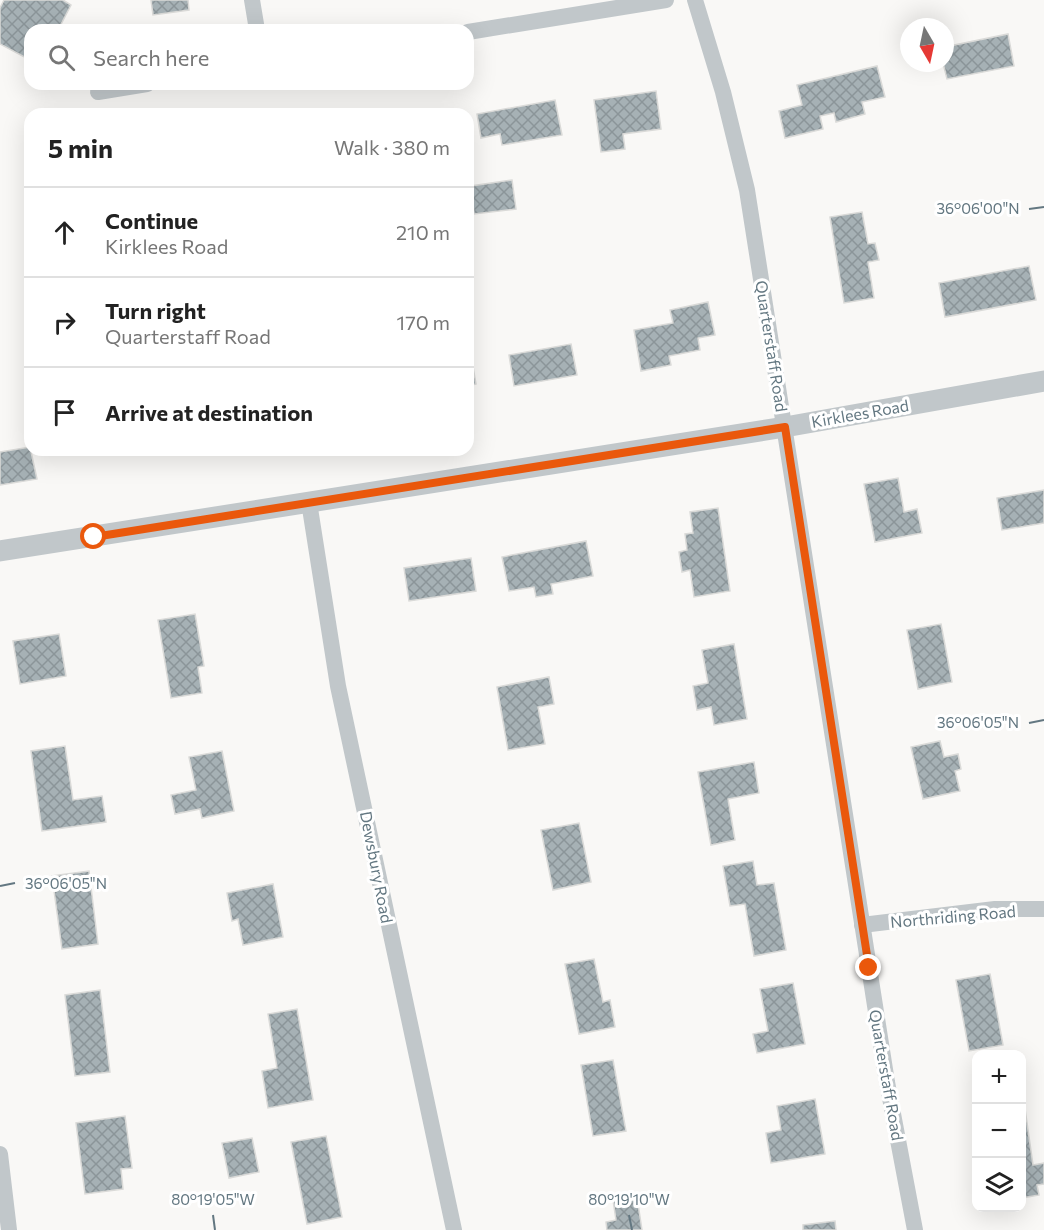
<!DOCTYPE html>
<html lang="en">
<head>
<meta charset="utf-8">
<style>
  :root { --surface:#fff; --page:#f6f6f6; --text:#222; --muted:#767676; --line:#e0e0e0 }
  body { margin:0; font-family:Commissioner,sans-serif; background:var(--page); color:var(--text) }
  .controls { position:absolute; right:18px; bottom:18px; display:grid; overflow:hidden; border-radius:12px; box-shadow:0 6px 24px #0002 }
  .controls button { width:54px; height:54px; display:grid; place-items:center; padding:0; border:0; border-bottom:2px solid var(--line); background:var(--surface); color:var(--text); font:30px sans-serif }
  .compass { position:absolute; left:900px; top:18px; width:54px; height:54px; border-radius:50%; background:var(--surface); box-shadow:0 6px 24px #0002; rotate:171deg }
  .stop { position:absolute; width:18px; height:18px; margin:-14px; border:4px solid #ea580c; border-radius:50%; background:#fff }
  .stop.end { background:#ea580c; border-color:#fff; box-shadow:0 2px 6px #0008 }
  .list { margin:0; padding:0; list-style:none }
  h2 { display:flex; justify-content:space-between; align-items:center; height:78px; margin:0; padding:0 24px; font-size:26px }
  h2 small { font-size:20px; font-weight:400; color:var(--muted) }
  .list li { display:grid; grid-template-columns:39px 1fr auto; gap:18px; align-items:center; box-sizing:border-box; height:90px; padding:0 24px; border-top:2px solid var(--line) }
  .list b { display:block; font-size:22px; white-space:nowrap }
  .list p { margin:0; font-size:20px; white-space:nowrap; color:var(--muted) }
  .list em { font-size:20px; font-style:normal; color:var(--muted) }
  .icon { flex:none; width:33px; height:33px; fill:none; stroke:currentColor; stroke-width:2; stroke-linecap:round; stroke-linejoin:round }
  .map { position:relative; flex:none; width:1044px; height:1230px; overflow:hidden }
  .search { position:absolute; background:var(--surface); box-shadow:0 6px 24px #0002; left:24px; top:24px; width:450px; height:66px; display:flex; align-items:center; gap:15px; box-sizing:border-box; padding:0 21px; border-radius:18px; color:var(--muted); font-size:22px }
  .panel { position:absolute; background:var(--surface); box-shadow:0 6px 24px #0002; left:24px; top:108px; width:450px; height:348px; border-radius:18px }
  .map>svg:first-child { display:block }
  .building { fill:url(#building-cross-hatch); stroke:#dadad8; stroke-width:1.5 }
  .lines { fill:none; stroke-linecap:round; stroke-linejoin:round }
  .minor { stroke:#c1c7ca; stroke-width:16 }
  .tertiary { stroke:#c1c7ca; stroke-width:21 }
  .route { stroke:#ea580c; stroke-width:8 }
  .ticks { fill:none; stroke:#637781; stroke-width:2 }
  .labels { text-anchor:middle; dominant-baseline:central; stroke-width:6; stroke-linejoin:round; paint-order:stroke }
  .street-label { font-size:16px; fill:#637781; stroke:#fff }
  .ticks-label { font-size:15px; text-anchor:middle; fill:#637781; stroke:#fff; stroke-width:6; stroke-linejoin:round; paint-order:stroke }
</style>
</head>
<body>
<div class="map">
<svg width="1044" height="1230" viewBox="0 0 1044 1230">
  <defs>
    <pattern id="building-cross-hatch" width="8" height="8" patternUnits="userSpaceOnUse" patternTransform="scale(1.5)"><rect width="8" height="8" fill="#a6b1b5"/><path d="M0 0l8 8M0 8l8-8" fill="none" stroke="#8b9599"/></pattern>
  </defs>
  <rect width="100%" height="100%" fill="#f9f8f6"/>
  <g class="building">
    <path d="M 4,0 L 63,0 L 71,5 L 58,30 L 30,30 L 30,60 L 0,44 L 0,8 Z"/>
    <path d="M 151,0 L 188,0 L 189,10 L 153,15 Z"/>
    <path d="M 1008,34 L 1014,66 L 947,79 L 943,63 L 945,47 Z"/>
    <path d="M 877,66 L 885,97 L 862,102 L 865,114 L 836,122 L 834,113 L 820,116 L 823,129 L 785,138 L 779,111 L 802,105 L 797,85 Z"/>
    <path d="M 656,91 L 661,129 L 623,134 L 625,149 L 601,152 L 594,100 Z"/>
    <path d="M 555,100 L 562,135 L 502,145 L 500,134 L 481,138 L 477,114 Z"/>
    <path d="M 512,180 L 516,209 L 474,214 L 471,186 Z"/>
    <path d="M 862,212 L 868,244 L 875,243 L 879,260 L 868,262 L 874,298 L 844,303 L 830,217 Z"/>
    <path d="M 1029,266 L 1036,300 L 945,317 L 939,283 Z"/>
    <path d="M 708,302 L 715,335 L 698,338 L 700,350 L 669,356 L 671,365 L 641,371 L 634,330 L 673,323 L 670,310 Z"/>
    <path d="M 571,344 L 577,375 L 514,386 L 509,355 Z"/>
    <path d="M 470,350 L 476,384 L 468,386 L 468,351 Z"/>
    <path d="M 30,447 L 37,479 L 0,485 L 0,452 Z"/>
    <path d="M 898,478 L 904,512 L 917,509 L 922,533 L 875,542 L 864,484 Z"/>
    <path d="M 1044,490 L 1044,523 L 1002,530 L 997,498 Z"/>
    <path d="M 718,508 L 730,591 L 694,597 L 690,570 L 682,572 L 679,552 L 687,550 L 685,534 L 693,533 L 690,512 Z"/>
    <path d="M 586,541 L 593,576 L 551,584 L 553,594 L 536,597 L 534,587 L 509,591 L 502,557 Z"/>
    <path d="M 471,558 L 476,591 L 409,601 L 404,568 Z"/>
    <path d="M 195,614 L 204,666 L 198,667 L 202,693 L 171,698 L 158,620 Z"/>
    <path d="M 941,624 L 952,682 L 918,689 L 907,630 Z"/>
    <path d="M 59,634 L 66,676 L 20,684 L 13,641 Z"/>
    <path d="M 734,644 L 747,719 L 714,725 L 711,707 L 697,710 L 693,686 L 708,683 L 702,650 Z"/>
    <path d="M 549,677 L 554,704 L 538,707 L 545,744 L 508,750 L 497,687 Z"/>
    <path d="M 940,741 L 944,757 L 958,754 L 961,769 L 955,771 L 960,791 L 923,799 L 911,747 Z"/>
    <path d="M 65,746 L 73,800 L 102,796 L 106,822 L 42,831 L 31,751 Z"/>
    <path d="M 222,751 L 234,811 L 202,818 L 200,809 L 175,814 L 171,795 L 196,790 L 189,757 Z"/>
    <path d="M 754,762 L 759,793 L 728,799 L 735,840 L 711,845 L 698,772 Z"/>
    <path d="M 579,823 L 591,882 L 553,890 L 541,830 Z"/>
    <path d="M 753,861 L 757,885 L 774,883 L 786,950 L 754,956 L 745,904 L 730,906 L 723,866 Z"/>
    <path d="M 89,871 L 98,944 L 62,949 L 52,876 Z"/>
    <path d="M 273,884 L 283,937 L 243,945 L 238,919 L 232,921 L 227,893 Z"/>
    <path d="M 594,959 L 603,1002 L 610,1000 L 615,1027 L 579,1034 L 565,964 Z"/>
    <path d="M 990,974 L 1003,1045 L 969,1051 L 956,980 Z"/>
    <path d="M 793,983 L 805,1044 L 757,1053 L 753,1034 L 768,1031 L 760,989 Z"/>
    <path d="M 100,990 L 110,1072 L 75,1076 L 65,995 Z"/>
    <path d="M 297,1009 L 313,1100 L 268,1108 L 262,1071 L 277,1068 L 268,1014 Z"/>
    <path d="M 613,1060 L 626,1131 L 593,1136 L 581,1065 Z"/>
    <path d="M 815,1099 L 825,1154 L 771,1163 L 766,1133 L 781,1130 L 777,1106 Z"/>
    <path d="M 1022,1109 L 1025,1109 L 1033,1165 L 1044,1163 L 1044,1184 L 1037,1185 L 1039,1195 L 1022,1198 Z"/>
    <path d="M 125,1116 L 132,1168 L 121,1169 L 123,1189 L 85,1194 L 76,1123 Z"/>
    <path d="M 326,1136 L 342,1217 L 307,1224 L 291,1142 Z"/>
    <path d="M 252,1138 L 259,1172 L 229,1178 L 222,1143 Z"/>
    <path d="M 637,1197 L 642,1230 L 607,1230 L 606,1222 L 616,1220 L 613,1200 Z"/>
    <path d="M 835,1221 L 836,1230 L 803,1230 L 803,1225 Z"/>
  </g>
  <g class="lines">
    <g class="minor">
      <path d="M 252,0 L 257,30"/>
      <path d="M 695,0 L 723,92 L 747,190 L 887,1082 L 915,1230"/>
      <path d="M 468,32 L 666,0"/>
      <path d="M 98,92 L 147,84"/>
      <path d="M 309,502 L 338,686 L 454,1230"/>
      <path d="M 862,925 L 995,909 L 1044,909"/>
      <path d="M 0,1154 L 9,1230"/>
    </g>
    <path class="tertiary" d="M 0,551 L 785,427 L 1044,381"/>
  </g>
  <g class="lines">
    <path class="route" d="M 94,537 L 785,427 L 869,968"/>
  </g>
  <path class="ticks" d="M 1029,209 L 1044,207M 1029,723 L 1044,720M 0,886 L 15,883M 213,1215 L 215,1230M 629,1215 L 632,1230"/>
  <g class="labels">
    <g class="street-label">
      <text transform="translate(772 346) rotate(81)">Quarterstaff Road</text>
      <text transform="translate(860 413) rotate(-10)">Kirklees Road</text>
      <text transform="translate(377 867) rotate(79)">Dewsbury Road</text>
      <text transform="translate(953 916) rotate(-5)">Northriding Road</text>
      <text transform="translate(887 1075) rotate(80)">Quarterstaff Road</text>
    </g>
  </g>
  <g class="ticks-label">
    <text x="978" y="214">36°06'00"N</text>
    <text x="978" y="728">36°06'05"N</text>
    <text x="66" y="889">36°06'05"N</text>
    <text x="213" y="1205">80°19'05"W</text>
    <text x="629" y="1205">80°19'10"W</text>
  </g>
</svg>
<div class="controls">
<button>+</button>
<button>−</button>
<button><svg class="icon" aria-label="layers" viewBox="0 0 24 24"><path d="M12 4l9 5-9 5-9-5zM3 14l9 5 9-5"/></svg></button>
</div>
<svg class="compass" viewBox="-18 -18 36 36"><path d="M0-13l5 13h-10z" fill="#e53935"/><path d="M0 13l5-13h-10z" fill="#767676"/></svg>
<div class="stop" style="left:94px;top:537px"></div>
<div class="stop end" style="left:869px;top:968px"></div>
<div class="search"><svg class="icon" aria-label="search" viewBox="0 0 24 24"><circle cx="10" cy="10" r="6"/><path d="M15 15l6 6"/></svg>Search here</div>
<section class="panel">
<h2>5 min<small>Walk · 380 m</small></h2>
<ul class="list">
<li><svg class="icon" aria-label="ahead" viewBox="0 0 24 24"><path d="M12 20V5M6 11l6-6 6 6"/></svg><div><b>Continue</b><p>Kirklees Road</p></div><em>210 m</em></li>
<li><svg class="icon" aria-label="right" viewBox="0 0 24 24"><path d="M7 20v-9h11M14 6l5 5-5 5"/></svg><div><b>Turn right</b><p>Quarterstaff Road</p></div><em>170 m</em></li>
<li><svg class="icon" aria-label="arrive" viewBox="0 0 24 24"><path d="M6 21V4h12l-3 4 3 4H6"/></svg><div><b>Arrive at destination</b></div></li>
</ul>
</section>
</div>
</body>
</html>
